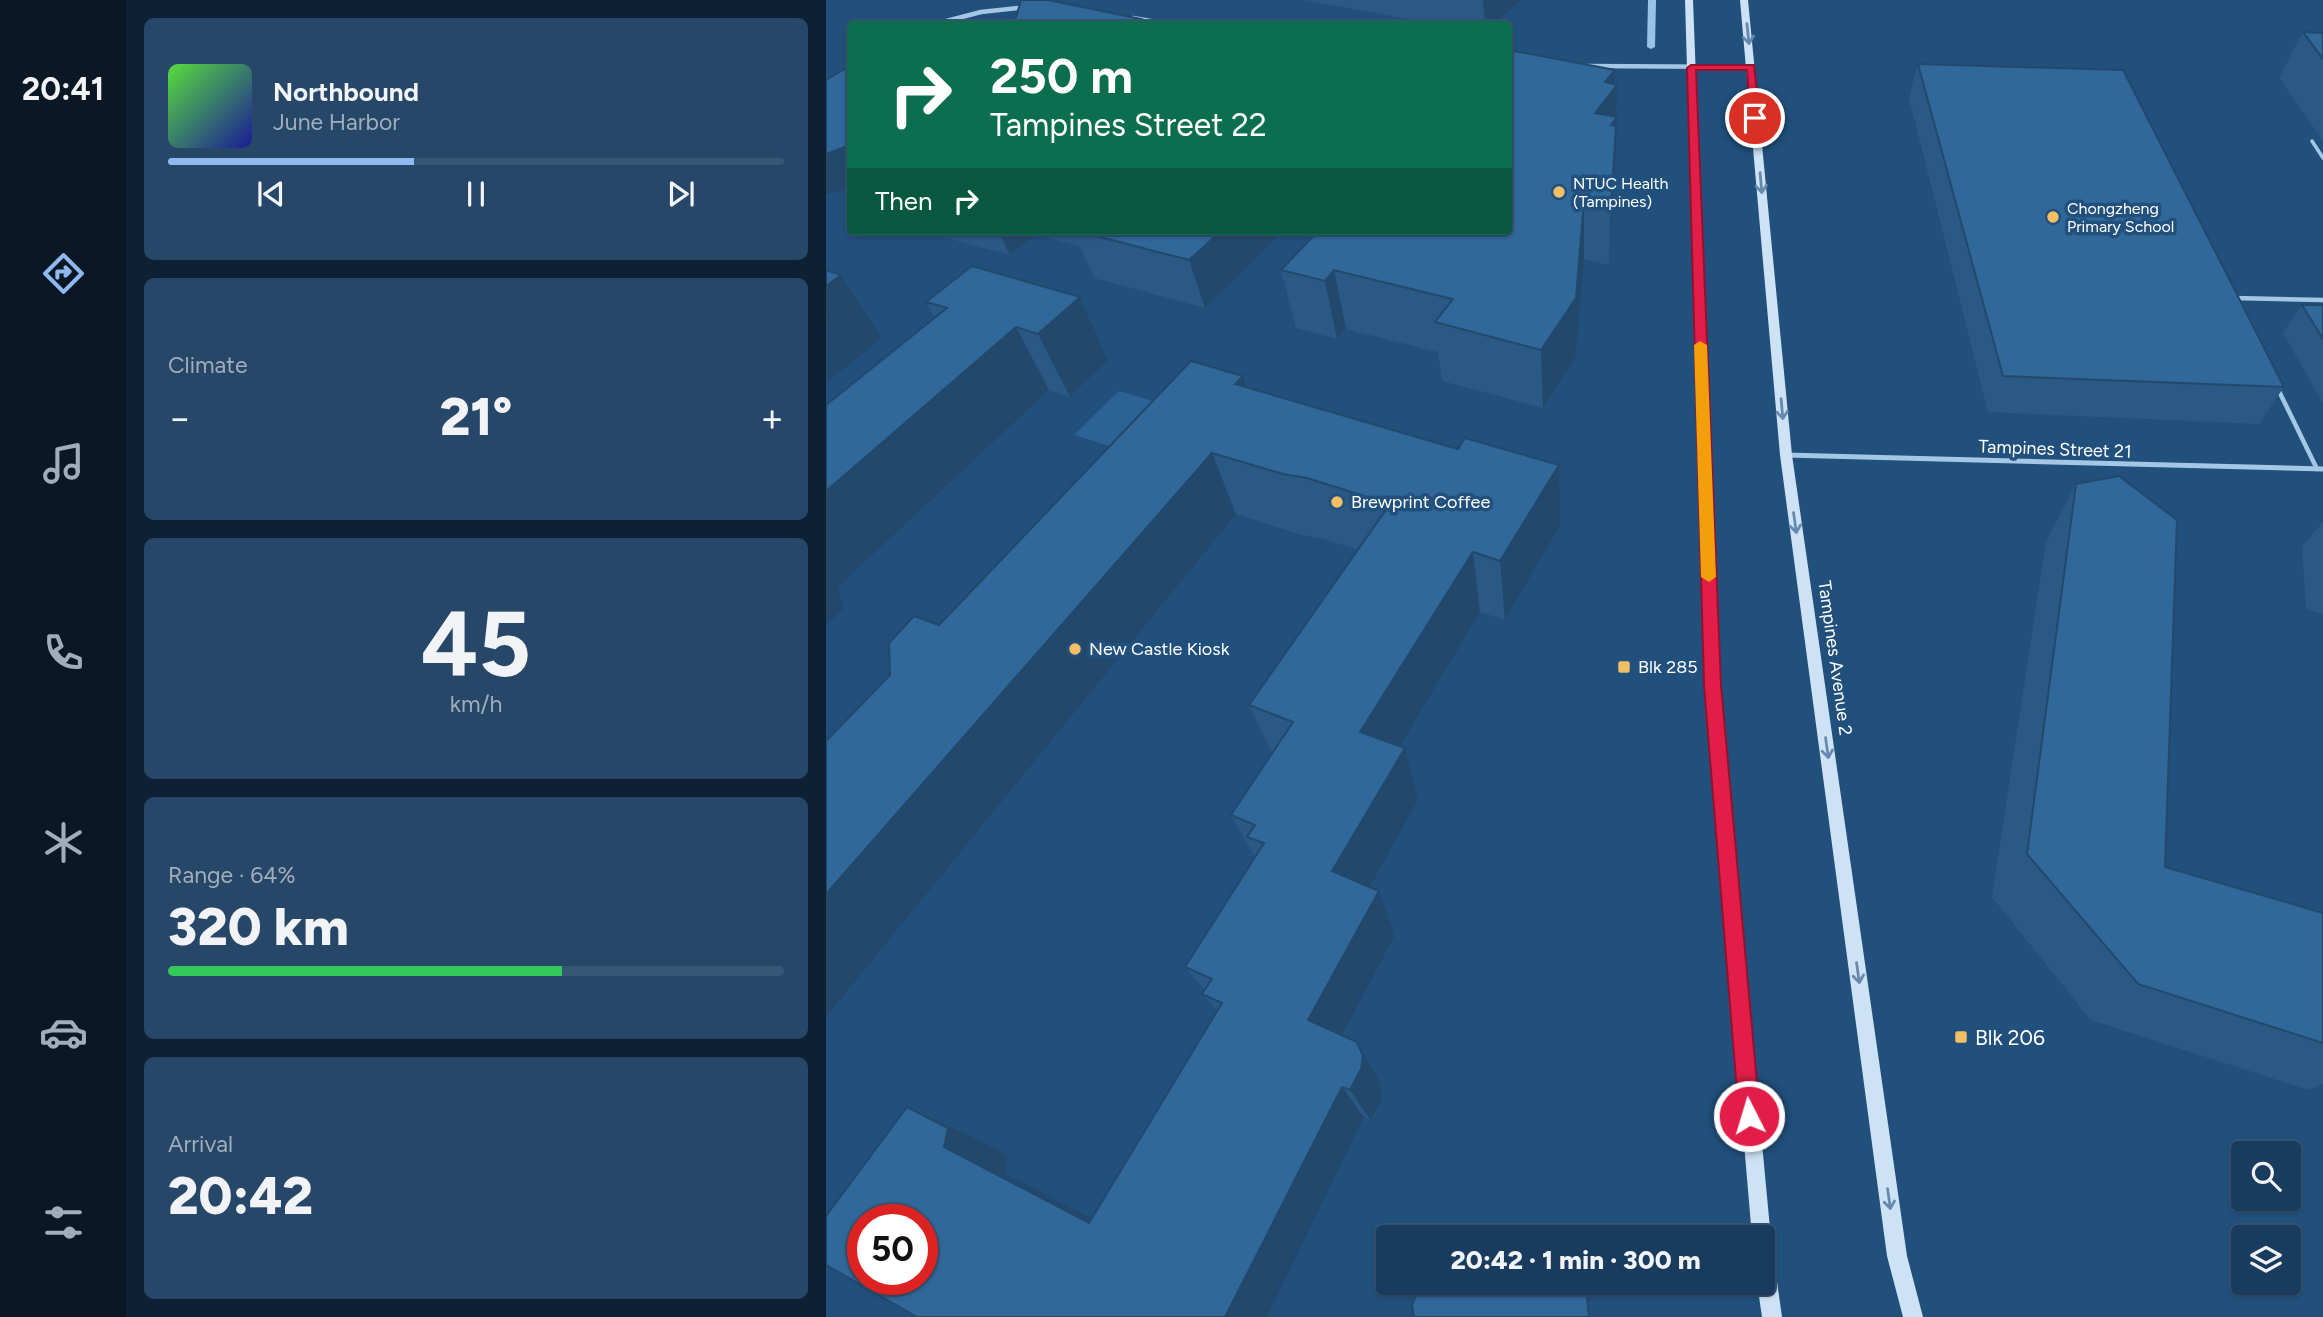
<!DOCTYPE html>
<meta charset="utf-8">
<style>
:root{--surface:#193c5e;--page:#264767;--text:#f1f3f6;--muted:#9fadbc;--line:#375673;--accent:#90b9f0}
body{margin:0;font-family:Figtree,sans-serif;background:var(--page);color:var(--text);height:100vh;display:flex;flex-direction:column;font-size:26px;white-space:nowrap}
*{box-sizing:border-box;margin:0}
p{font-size:23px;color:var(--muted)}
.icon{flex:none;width:38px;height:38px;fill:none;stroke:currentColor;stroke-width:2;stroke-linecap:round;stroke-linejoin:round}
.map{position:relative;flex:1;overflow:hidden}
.panel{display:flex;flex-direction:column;gap:18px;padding:18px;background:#0e2134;width:700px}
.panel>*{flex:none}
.banner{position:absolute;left:21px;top:21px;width:665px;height:214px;border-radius:7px;box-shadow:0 2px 5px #0004,0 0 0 2px var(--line);background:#0b6e4f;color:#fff;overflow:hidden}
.buttons{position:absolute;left:1405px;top:1141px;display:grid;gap:14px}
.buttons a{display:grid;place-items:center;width:70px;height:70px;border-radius:7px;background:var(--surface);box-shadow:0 2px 5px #0004,0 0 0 2px var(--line);font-size:35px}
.speed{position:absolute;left:21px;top:1204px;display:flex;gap:14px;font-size:35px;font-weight:700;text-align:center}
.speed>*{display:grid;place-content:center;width:91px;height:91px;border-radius:50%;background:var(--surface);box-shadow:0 2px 5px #0004,0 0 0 2px var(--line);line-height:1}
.speed .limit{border:10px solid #d22;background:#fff;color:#111}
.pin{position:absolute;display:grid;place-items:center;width:60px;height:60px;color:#fff;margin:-30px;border:4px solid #fff;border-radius:50%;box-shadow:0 2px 7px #0007}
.me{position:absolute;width:77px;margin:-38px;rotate:355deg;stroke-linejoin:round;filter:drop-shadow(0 0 5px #0008)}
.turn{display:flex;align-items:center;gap:24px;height:147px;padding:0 28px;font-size:32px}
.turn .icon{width:91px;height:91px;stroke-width:2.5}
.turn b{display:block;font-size:49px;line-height:60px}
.then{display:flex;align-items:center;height:66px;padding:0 28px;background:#0003;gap:14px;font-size:26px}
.big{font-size:52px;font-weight:800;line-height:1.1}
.panel .widget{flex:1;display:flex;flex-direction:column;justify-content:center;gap:10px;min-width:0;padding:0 24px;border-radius:10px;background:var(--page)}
.panel .dial{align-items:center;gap:0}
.dial b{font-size:91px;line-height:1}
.song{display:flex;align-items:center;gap:21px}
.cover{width:84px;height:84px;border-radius:10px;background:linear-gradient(135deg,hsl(110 70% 55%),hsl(240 70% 35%))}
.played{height:7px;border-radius:4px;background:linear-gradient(90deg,var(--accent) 40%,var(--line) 40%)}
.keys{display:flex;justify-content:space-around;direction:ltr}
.heat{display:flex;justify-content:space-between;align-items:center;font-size:38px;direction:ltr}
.charge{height:10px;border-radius:5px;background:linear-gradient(90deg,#34c759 64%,var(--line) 0)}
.trip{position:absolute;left:550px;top:1225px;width:399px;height:70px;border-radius:7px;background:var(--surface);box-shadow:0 2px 5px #0004,0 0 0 2px var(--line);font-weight:800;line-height:70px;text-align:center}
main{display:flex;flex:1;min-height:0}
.menu{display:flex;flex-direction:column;width:126px;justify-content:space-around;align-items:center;background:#0a1826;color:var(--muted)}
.menu .icon{width:49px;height:49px}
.menu .current{color:var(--accent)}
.menu b{font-size:32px;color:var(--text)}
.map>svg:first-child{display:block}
.green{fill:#2b6395}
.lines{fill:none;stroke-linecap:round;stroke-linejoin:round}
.stream{fill:#98c3e8;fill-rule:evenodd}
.service-far1{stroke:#a4c7e6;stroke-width:3.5}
.service{stroke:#a4c7e6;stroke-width:4.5}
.minor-far1{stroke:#a4c7e6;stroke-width:4.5}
.minor{stroke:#a4c7e6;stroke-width:5}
.secondary{fill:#cee2f5;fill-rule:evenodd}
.wall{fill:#295984}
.shaded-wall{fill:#22496c}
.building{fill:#30689a;stroke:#22496c;stroke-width:2;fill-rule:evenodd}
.oneway{stroke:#668aad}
.route{fill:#e11d48;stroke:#92132f;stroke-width:2}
.slow{fill:#f59e0b}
.poi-dot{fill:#f3bf65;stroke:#21507d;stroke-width:2.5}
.labels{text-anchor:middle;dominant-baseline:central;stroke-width:7;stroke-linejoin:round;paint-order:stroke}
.far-poi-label{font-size:16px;fill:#fff;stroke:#21507d;text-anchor:start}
.street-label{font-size:18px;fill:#fff;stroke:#21507d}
.poi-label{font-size:18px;fill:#fff;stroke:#21507d;text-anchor:start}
.near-poi-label{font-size:21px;fill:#fff;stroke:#21507d;text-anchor:start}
</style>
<main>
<nav class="menu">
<b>20:41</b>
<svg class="icon current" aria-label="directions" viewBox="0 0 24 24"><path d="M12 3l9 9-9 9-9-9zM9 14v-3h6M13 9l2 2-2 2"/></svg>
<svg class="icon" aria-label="music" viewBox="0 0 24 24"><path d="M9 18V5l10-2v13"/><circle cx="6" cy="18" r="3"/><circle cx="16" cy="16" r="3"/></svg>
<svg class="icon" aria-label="phone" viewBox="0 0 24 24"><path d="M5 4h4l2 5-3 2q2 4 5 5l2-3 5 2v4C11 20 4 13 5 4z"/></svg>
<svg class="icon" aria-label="climate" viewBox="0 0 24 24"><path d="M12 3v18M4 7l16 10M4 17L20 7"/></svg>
<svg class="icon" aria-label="car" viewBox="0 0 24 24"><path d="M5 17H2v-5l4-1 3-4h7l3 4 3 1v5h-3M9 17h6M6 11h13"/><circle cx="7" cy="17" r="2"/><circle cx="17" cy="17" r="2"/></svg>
<svg class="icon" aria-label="filters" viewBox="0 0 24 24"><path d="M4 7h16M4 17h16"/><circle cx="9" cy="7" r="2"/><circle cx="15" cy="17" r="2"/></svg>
</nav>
<section class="panel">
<div class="widget">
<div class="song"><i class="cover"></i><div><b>Northbound</b><p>June Harbor</p></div></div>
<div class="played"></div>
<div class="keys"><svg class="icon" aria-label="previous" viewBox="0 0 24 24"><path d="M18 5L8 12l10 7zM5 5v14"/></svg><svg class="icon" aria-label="pause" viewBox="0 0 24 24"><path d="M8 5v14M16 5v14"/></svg><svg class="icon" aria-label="next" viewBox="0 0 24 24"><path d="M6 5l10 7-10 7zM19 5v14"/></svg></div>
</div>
<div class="widget"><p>Climate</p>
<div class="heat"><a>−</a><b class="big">21°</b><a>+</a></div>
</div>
<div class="widget dial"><b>45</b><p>km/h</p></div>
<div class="widget"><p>Range · 64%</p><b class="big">320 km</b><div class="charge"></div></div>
<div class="widget"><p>Arrival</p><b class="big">20:42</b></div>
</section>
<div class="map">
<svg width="1497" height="1317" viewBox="0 0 1497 1317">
<rect width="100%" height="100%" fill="#21507d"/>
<!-- green -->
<path class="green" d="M293 391 357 410 315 456 248 435Z"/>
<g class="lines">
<!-- stream -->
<path class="stream" d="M822 0H830L829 47 825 49 821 47Z"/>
<!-- service-far1 -->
<path class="service-far1" d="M1486 141 1497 158"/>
<!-- service -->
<g class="service">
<path d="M1408 298 1497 300"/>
<path d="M1451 387 1491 469"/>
</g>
<!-- minor-far1 -->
<g class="minor-far1">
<path d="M307 18 342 24"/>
<path d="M109 24 155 12 201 7"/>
<path d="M761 66 925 67"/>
</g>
<!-- minor -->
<path class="minor" d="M960 455 1497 469"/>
<!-- secondary -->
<g class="secondary">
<path d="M859 0H867L893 685 945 1239 956 1317H936L931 1283H936V1237H926L879 685Z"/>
<path d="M914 0H922L966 455 1081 1256 1097 1317H1077L1061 1256 954 455Z"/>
</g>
</g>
<!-- wall -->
<g class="wall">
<path d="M478 0H695L669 24H609Z"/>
<path d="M1477 32 1497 33V141L1453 78Z"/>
<path d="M1092 64 1458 387 1433 424 1162 412 1083 98Z"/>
<path d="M789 84 790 117H791L789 174 783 265 758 259 750 356 717 408 616 381 612 352 520 329 511 339 470 328 455 270Z"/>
<path d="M93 231H457L379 308 268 278 254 246 210 235 184 255Z"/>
<path d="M254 297 282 360 244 397 223 390 12 587 18 608 0 625V405L109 318 100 302Z"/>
<path d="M1476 305H1497V403L1457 333Z"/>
<path d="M417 376 421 387 734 526 679 620 654 612 574 746 579 748 592 800 543 887 569 935 517 1036 531 1042 551 1076 556 1089 555 1101 545 1121 538 1117 91 1317 144 1136 182 1155 179 1173 266 1218 391 1010 376 994 379 990 359 967 429 857 405 815 446 753 423 705 532 550 498 539 476 535 410 514 113 625Z"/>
<path d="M1250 484 1339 867 1497 913V1084L1482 1090 1265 1020 1166 897 1220 541Z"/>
<path d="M1497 522V614L1480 609 1476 547Z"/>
</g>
<!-- shaded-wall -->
<g class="shaded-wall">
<path d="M657 0H695L669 24H659Z"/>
<path d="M789 70V87L791 85 790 119 791 117 789 174 783 265 785 207 769 113 779 82Z"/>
<path d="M24 145V189L0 194V154Z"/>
<path d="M758 201V259L750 356 717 408 715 350Z"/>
<path d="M172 231H208L210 235 184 255Z"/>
<path d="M395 231H457L379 308 363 260Z"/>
<path d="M508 270 520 329 511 339 499 281Z"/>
<path d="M15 275 56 338 1 382 0 286Z"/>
<path d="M254 297 282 360 244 397 212 334Z"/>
<path d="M190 327 223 390 12 587 18 608 0 625V491Z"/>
<path d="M417 376 437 439 409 384Z"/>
<path d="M386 453 410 514 0 1017V894Z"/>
<path d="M733 465 734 526 679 620 674 561Z"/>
<path d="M647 552 654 612 551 785 534 732Z"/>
<path d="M579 748 592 800 527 917 506 871Z"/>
<path d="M553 891 569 935 506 1056 482 1020Z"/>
<path d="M531 1042 551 1076 556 1089 555 1101 545 1121 524 1090Z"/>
<path d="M516 1087 538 1117 441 1317H399Z"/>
<path d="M81 1107 144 1136 182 1155 179 1173 312 1242 263 1223 118 1147Z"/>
</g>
<!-- building -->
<g class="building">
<path d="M195 0H222L315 19 310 22 320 24H188Z"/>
<path d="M1477 32 1497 33V59Z"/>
<path d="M683 50 789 70 779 82 791 85 769 113 791 117 785 125 790 126 785 207 758 201 750 298 715 350 609 322 627 299 508 270 499 281 455 270 492 231H682Z"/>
<path d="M1092 64 1297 70 1458 387 1177 376Z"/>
<path d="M24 66V145L0 154V80Z"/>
<path d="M251 231H395L363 260Z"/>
<path d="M146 266 254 297 212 334 190 327 0 491V405L121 308 100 302Z"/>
<path d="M0 270 15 275 0 286Z"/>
<path d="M1476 305H1497V339Z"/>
<path d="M365 361 417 376 409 384 632 449 639 438 733 465 674 561 647 552 534 732 579 748 506 871 553 891 482 1020 531 1042 537 1056 535 1069 524 1090 516 1087 399 1317H91L0 1265V1216L81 1107 122 1128 118 1147 263 1223 396 1003 376 994 386 979 359 967 438 843 421 837 429 825 405 815 467 722 423 705 564 504 481 478 457 474 386 453 0 894V741L64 675 63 643 88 616 113 625ZM37 1220H96V1279H37Z"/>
<path d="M1293 476 1351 520 1339 867 1497 913V1043L1312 984 1201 854 1250 484Z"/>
<path d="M660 1232 679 1237H646Z"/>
<path d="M595 1283H749L761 1297 763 1317H588L586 1305Z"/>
</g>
<!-- one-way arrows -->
<defs><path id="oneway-shaft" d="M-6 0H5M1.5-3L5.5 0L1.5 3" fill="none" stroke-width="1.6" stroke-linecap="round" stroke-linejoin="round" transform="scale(1.75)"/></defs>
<g class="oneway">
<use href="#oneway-shaft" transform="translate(922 34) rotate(84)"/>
<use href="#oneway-shaft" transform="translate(935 183) rotate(85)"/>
<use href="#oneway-shaft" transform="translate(956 409) rotate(85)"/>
<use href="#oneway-shaft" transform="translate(969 523) rotate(82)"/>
<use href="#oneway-shaft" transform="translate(1001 748) rotate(82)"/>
<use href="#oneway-shaft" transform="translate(1032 973) rotate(82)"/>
<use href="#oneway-shaft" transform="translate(1063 1199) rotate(82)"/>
</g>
<!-- route -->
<path class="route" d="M928 65 934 118 929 121 924 118 921 70H870L895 685 934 1116 931 1124 923 1127 916 1124 913 1116 878 685 861 68 865 65Z"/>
<!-- slow -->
<path class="slow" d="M874 341 881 345 890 577 883 582 875 577 868 345Z"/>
<!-- markers -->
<g class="poi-dot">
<circle cx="733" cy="192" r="7"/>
<circle cx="1227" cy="217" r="7"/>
<circle cx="511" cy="502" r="7"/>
<circle cx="249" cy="649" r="7"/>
<rect x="791" y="660" width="14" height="14" rx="3.5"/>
<rect x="1128" y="1030" width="14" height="14" rx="3.5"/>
</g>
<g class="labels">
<!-- far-poi labels -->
<g class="far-poi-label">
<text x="747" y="183">NTUC Health<tspan x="747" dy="18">(Tampines)</tspan></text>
<text x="1241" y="208">Chongzheng<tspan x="1241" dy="18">Primary School</tspan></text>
</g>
<!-- street labels -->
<g class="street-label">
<text transform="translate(1229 449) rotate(2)">Tampines Street 21</text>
<text transform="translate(1009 658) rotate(82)">Tampines Avenue 2</text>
</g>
<!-- poi labels -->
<g class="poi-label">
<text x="525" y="502">Brewprint Coffee</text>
<text x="263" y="649">New Castle Kiosk</text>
<text x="812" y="667">Blk 285</text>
</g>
<!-- near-poi labels -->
<g class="near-poi-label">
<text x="1149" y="1037">Blk 206</text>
</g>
</g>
</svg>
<div class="buttons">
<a><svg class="icon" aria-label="search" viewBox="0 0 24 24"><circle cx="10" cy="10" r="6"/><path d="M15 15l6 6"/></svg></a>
<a><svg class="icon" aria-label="layers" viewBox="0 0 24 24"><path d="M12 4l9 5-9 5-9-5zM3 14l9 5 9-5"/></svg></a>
</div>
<div class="speed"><div class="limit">50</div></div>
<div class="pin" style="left:929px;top:118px;background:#d93025"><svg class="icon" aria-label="arrive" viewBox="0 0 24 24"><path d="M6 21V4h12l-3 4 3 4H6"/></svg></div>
<svg class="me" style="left:923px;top:1116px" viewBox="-20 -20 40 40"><circle r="17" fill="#e11d48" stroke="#fff" stroke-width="3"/><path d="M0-11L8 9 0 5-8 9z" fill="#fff"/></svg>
<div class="trip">20:42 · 1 min · 300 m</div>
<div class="banner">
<div class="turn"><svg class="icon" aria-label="right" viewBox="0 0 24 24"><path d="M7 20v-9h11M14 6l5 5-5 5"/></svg><div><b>250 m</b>Tampines Street 22</div></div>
<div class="then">Then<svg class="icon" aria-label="right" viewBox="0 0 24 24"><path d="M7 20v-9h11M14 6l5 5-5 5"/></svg></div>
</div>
</div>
</main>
